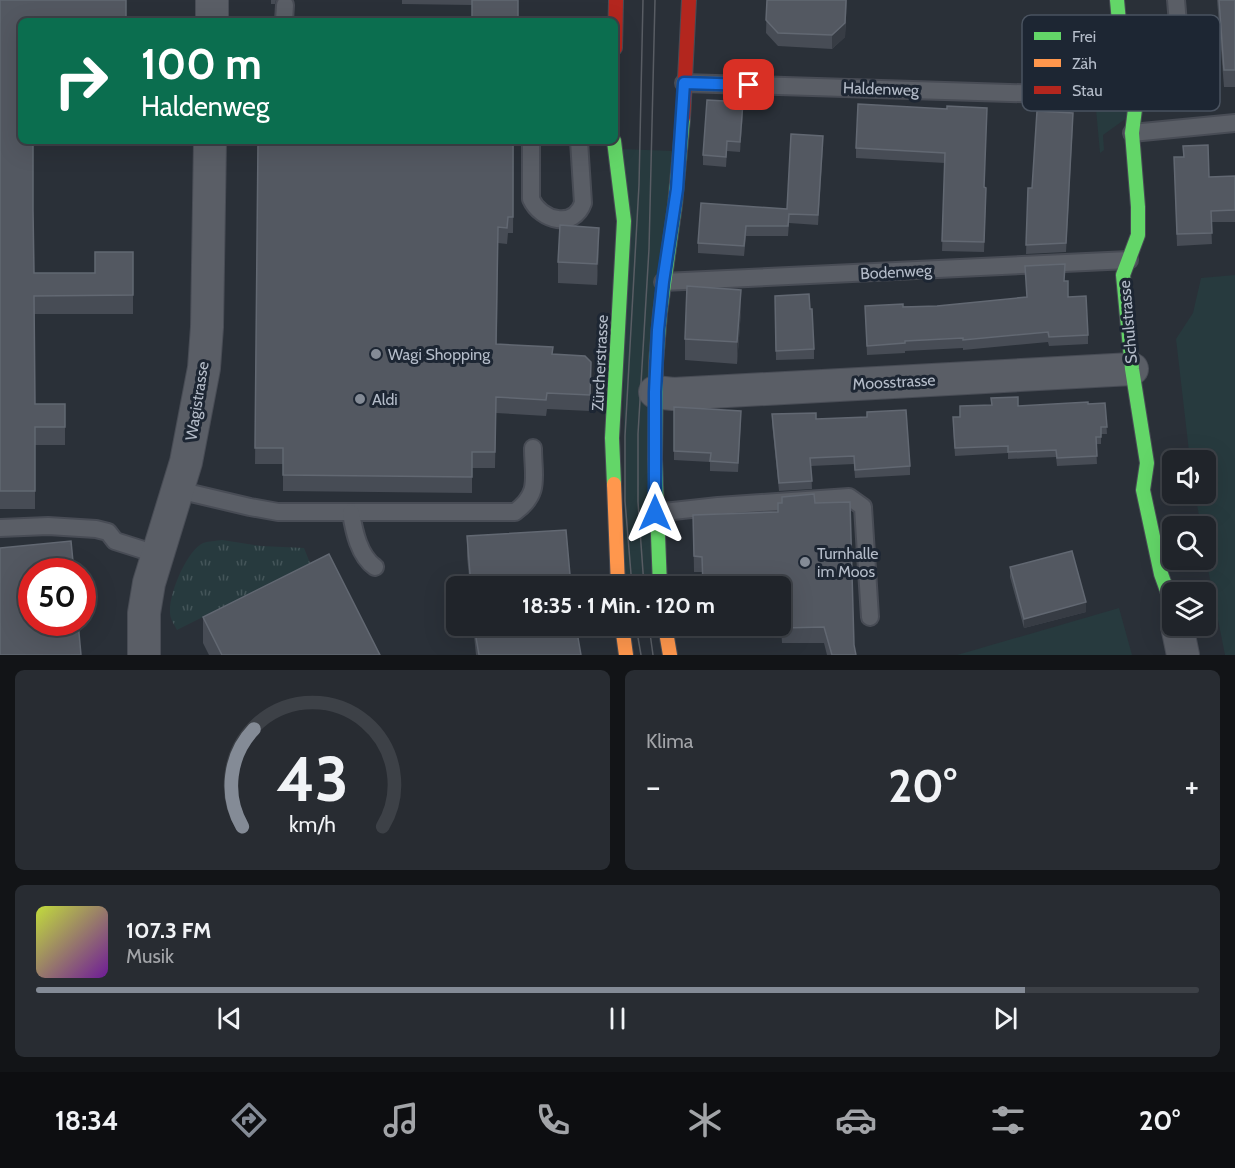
<!DOCTYPE html>
<html lang="de">
<meta charset="utf-8">
<style>
:root{--surface:#20242a;--page:#282c32;--text:#f1f3f6;--muted:#a2a4a8;--line:#3d4147;--accent:#848b96}
body{margin:0;font-family:Cabin,sans-serif;background:var(--page);color:var(--text);height:100vh;display:flex;flex-direction:column;font-size:22px;white-space:nowrap}
*{box-sizing:border-box;margin:0}
p{font-size:20px;color:var(--muted)}
.icon{flex:none;width:33px;height:33px;fill:none;stroke:currentColor;stroke-width:2;stroke-linecap:round;stroke-linejoin:round}
.map{position:relative;height:655px;overflow:hidden}
.panel{display:flex;flex-direction:column;gap:15px;padding:15px;background:#121417;flex:1}
.panel>*{flex:none}
.top-card{position:absolute;left:18px;top:18px;width:600px;height:126px;border-radius:9px;box-shadow:0 6px 24px #0002,0 0 0 2px var(--line);background:#0b6e4f;color:#fff;overflow:hidden}
.tools{position:absolute;left:1162px;top:450px;display:grid;gap:12px}
.tools a{display:grid;place-items:center;width:54px;height:54px;border-radius:9px;background:var(--surface);box-shadow:0 6px 24px #0002,0 0 0 2px var(--line);font-size:30px}
.speed{position:absolute;left:18px;top:558px;display:flex;gap:12px;font-size:30px;font-weight:700;text-align:center}
.speed>*{display:grid;place-content:center;width:78px;height:78px;border-radius:50%;background:var(--surface);box-shadow:0 6px 24px #0002,0 0 0 2px var(--line);line-height:1}
.speed .limit{border:9px solid #d22;background:#fff;color:#111}
.pin{position:absolute;display:grid;place-items:center;width:51px;height:51px;color:#fff;margin:-26px;border-radius:12px;box-shadow:0 3px 9px #0006}
.me{position:absolute;width:66px;margin:-33px;rotate:0deg;stroke-linejoin:round;filter:drop-shadow(0 0 4px #0008)}
.turn{display:flex;align-items:center;gap:21px;height:126px;padding:0 24px;font-size:27px}
.turn .icon{width:78px;height:78px;stroke-width:2.5}
.turn b{display:block;font-size:42px;line-height:51px}
.big{font-size:45px;font-weight:800;line-height:1.1}
.panel .widget{flex:1;display:flex;flex-direction:column;justify-content:center;gap:9px;min-width:0;padding:0 21px;border-radius:9px;background:var(--page)}
.panel .dial{align-items:center;gap:0}
.dial svg{height:156px;overflow:visible;fill:none;stroke:var(--line);stroke-width:7;stroke-linecap:round;text-anchor:middle}
.dial text{fill:var(--text);stroke:none}
.song{display:flex;align-items:center;gap:18px}
.cover{width:72px;height:72px;border-radius:9px;background:linear-gradient(135deg,hsl(70 70% 55%),hsl(280 70% 35%))}
.played{height:6px;border-radius:3px;background:linear-gradient(90deg,var(--accent) 85%,var(--line) 85%)}
.keys{display:flex;justify-content:space-around;direction:ltr}
.heat{display:flex;justify-content:space-between;align-items:center;font-size:33px;direction:ltr}
.panel .tiles{flex:1;display:grid;gap:15px;grid-template-columns:1fr 1fr}
.widget:last-child{grid-column:span 2}
.trip{position:absolute;left:446px;top:576px;width:345px;height:60px;border-radius:9px;background:var(--surface);box-shadow:0 6px 24px #0002,0 0 0 2px var(--line);font-weight:800;line-height:60px;text-align:center}
.dock{display:flex;height:96px;justify-content:space-around;align-items:center;background:#0d0e11;color:var(--muted)}
.dock .icon{width:42px;height:42px}
.dock .selected{color:var(--accent)}
.dock b{font-size:27px;color:var(--text)}
.map>svg:first-child{display:block}
.grass{fill:#273a3e}
.park{fill:url(#park-tufts)}
.lines{fill:none;stroke-linecap:round;stroke-linejoin:round}
.lane-casing{stroke:#484c55;stroke-width:20}
.street-casing{stroke:#484c55;stroke-width:34}
.fast-casing{stroke:#484c55;stroke-width:16}
.slow-casing{stroke:#484c55;stroke-width:16}
.jam-casing{stroke:#484c55;stroke-width:16}
.lane{stroke:#5a5e66;stroke-width:16}
.street{stroke:#5a5e66;stroke-width:32}
.fast{stroke:#63d668;stroke-width:14}
.slow{stroke:#ff974d;stroke-width:14}
.jam{stroke:#b3261e;stroke-width:14}
.tram{stroke:#595d64;stroke-width:1.5}
.wall{fill:#474c55}
.shaded-wall{fill:#373c44}
.building{fill:#535861;stroke:#626872;stroke-width:1.5}
.route-casing{stroke:#114b97;stroke-width:15}
.route{stroke:#1a73e8;stroke-width:10}
.poi-dot{fill:#848b96;stroke:#1d2633;stroke-width:2}
.labels{text-anchor:middle;dominant-baseline:central;stroke-width:6;stroke-linejoin:round;paint-order:stroke}
.street-label{font-size:16px;fill:#b4bcc9;stroke:#1d2633}
.poi-label{font-size:16px;fill:#b4bcc9;stroke:#1d2633;text-anchor:start}
.key{fill:#1d2633;stroke:#4a5360;stroke-width:1.5}
.key-label{font-size:16px;fill:#b4bcc9}
</style>
<div class="map">
<svg width="1235" height="655" viewBox="0 0 1235 655">
<defs>
<pattern id="park-tufts" width="24" height="20" patternUnits="userSpaceOnUse" patternTransform="scale(1.5)"><rect width="24" height="20" fill="#273a3e"/><path d="M3 7l-1-3M5 7V3M7 7l1-3M15 17l-1-3M17 17v-4M19 17l1-3" fill="none" stroke="#445559"/></pattern>
</defs>
<rect width="100%" height="100%" fill="#2a3038"/>
<!-- grass -->
<g class="grass">
<path d="M1094 87 1109 88 1126 102 1128 117 1103 135 1104 150 1100 153Z"/>
<path d="M622 149 672 151 651 586H625Z"/>
<path d="M1235 275V655H1225L1206 559V526H1201L1195 494H1206V460H1190L1176 339 1193 313 1201 278Z"/>
<path d="M1119 608 1132 655H957Z"/>
</g>
<!-- park -->
<path class="park" d="M222 540 261 546 304 548 310 563 177 630C175 626 172 622 171 618 165 601 186 551 203 543 209 541 216 541 222 540Z"/>
<g class="lines">
<defs>
<g id="lane">
<path d="M284 21 285 5"/>
<path d="M684 83 1078 95"/>
<path d="M1128 89 1183 83 1176 0"/>
<path d="M1132 133 1235 123"/>
<path d="M531 141V199C541 221 574 229 583 203L579 141"/>
<path d="M663 282 1129 260"/>
<path d="M178 490 250 507 278 512H515C541 493 533 477 533 448"/>
<path d="M351 513C354 531 359 556 375 567"/>
<path d="M655 513 718 506 849 497 863 507 870 617"/>
<path d="M0 528 48 526 96 529 108 532 115 541 156 554"/>
</g>
<g id="street">
<path d="M212 21V0"/>
<path d="M655 392 673 394 1132 369"/>
<path d="M1177 626 1183 655"/>
<path d="M144 655V613L149 583 186 462 204 368 207 327 210 141"/>
</g>
<g id="fast">
<path d="M1117 0 1124 76 1135 109 1132 133 1138 207V235L1123 275 1132 369 1147 463 1143 490 1161 574 1173 607"/>
<path d="M614 484 612 438 624 221 614 141"/>
<path d="M660 586 655 459 656 363 660 313 675 205 683 118"/>
</g>
<g id="slow">
<path d="M614 484 618 586"/>
<path d="M622 626 626 655"/>
<path d="M665 626 670 655"/>
</g>
<g id="jam">
<path d="M615 48 616 0"/>
<path d="M683 118 689 0"/>
</g>
</defs>
<!-- lane casing -->
<use href="#lane" class="lane-casing"/>
<!-- street casing -->
<use href="#street" class="street-casing"/>
<!-- fast casing -->
<use href="#fast" class="fast-casing"/>
<!-- slow casing -->
<use href="#slow" class="slow-casing"/>
<!-- jam casing -->
<use href="#jam" class="jam-casing"/>
<!-- lane -->
<use href="#lane" class="lane"/>
<!-- street -->
<use href="#street" class="street"/>
<!-- fast -->
<use href="#fast" class="fast"/>
<!-- slow -->
<use href="#slow" class="slow"/>
<!-- jam -->
<use href="#jam" class="jam"/>
<!-- tram -->
<g class="tram">
<path d="M632 586 625 501V436L639 185 643 0"/>
<path d="M644 586 638 502V434L649 249 655 0"/>
<path d="M636 626 641 655"/>
<path d="M649 626 653 655"/>
</g>
</g>
<!-- wall -->
<g class="wall">
<path d="M0 0 21 21 33 216 34 273H95L133 252V314H34L35 404 65 427V445H35V509H0Z"/>
<path d="M271 0H276L275 4H271Z"/>
<path d="M402 0H518L472 5 402 4Z"/>
<path d="M767 0H847L845 37 832 49 778 46 766 33Z"/>
<path d="M1217 0H1235V87H1224Z"/>
<path d="M947 109 984 187 986 197 984 252 942 251 945 163 856 158V148Z"/>
<path d="M743 112 740 152 727 151 726 167 703 165V155Z"/>
<path d="M1073 123 1066 252 1026 254 1028 188H1032Z"/>
<path d="M258 141H514L513 233H508L507 244 498 243 497 344 553 354 591 378 590 411 547 409 546 416 496 413 495 468H472V493L283 491V464H255Z"/>
<path d="M823 145 818 225 789 223 788 236H746L744 256 698 253V243L787 209Z"/>
<path d="M1183 146 1209 177 1235 176V222H1211L1212 244 1177 246 1174 157H1183Z"/>
<path d="M599 249 597 285 558 283V262Z"/>
<path d="M1025 266 1065 281 1068 297 1088 335V344L1049 346 1048 342 963 350V348L905 351V353L867 355 865 306H937L1027 297Z"/>
<path d="M775 296 810 309 814 349V359L776 360Z"/>
<path d="M741 311 737 364 685 360V339Z"/>
<path d="M991 398 1018 406 1105 403 1107 434H1101V444H1096L1097 464 1057 466 1056 457 1008 459V453L955 456 953 425 960 417 991 405Z"/>
<path d="M772 414 816 419 910 466V475L855 478 854 464 811 466 812 489 779 491 772 423Z"/>
<path d="M741 420 738 472 710 471V462L674 460V451Z"/>
<path d="M782 497 815 503 856 655H827L824 643H782L780 610V586L702 572H694L693 515 778 512 782 503Z"/>
<path d="M467 536 571 586H470L467 557Z"/>
<path d="M1010 567 1086 612 1024 628 1010 577Z"/>
<path d="M203 617 380 655H209L203 643Z"/>
<path d="M473 626H576L581 655H476Z"/>
</g>
<!-- shaded-wall -->
<g class="shaded-wall">
<path d="M846 0 845 37 832 49V35Z"/>
<path d="M743 102V112L740 152V142Z"/>
<path d="M823 136V145L818 225V215Z"/>
<path d="M599 228V249L597 285V264Z"/>
<path d="M741 290V311L737 364V342Z"/>
<path d="M591 362V378L590 411V395Z"/>
<path d="M1086 602V612L1024 628V619Z"/>
</g>
<!-- building -->
<g class="building">
<path d="M0 0H126V21H21V141H33V210L34 273H95V252H133V295L34 296 35 404H65V427H35V491H0Z"/>
<rect x="472" y="0" width="46" height="21"/>
<path d="M767 0H846L845 23 832 35 778 33 766 20Z"/>
<path d="M1219 0H1235V70H1224Z"/>
<path d="M707 100 743 102 740 142 727 141 726 157 703 155Z"/>
<path d="M858 104 947 109V106L987 108 984 187 986 188 984 242 942 241 945 153 856 148Z"/>
<path d="M1037 111 1073 113 1066 243 1026 245 1028 188H1032Z"/>
<path d="M791 134 823 136 818 215 789 214 788 226H746L744 246 698 243 701 203 787 209Z"/>
<path d="M258 141H513V217H508L507 228 498 227 496 344 553 347 552 354 585 356 591 362 590 395 547 393 546 400 496 397 495 452H472V477L283 475V448H255Z"/>
<path d="M1208 145 1209 177 1235 176V210L1211 211 1212 233 1177 234 1174 157H1184L1183 146Z"/>
<path d="M560 225 599 228 597 264 558 262Z"/>
<path d="M1065 264 1064 281H1068V297L1086 296 1088 335 1049 337 1048 332 963 340V338L905 341V343L867 346 865 306 903 304V307L937 306 1027 297 1025 266Z"/>
<path d="M687 286 741 290 737 342 685 339Z"/>
<path d="M809 294 810 309H812L814 349 776 351 775 296Z"/>
<path d="M1018 397V406L1088 402V404L1105 403 1107 427H1101V437H1096L1097 456 1057 458 1056 450 1008 452V446L955 448 953 417H960V406L992 405 991 398Z"/>
<path d="M674 407 741 411 738 463 710 461 711 453 674 451Z"/>
<path d="M906 410 910 466 855 470 854 456 810 458 812 481 779 483 772 414 816 413V419L867 417V412Z"/>
<path d="M814 494 815 503 850 502 854 645 856 655H832L824 627 782 628 780 586H703L702 557 694 556 693 515 778 512V503H782V497Z"/>
<path d="M566 530 571 586H471L467 536Z"/>
<path d="M71 541 74 572H32V622H78L81 655H0V548Z"/>
<path d="M1072 551 1086 602 1024 619 1010 567Z"/>
<path d="M329 554 380 655H222L203 617Z"/>
<path d="M474 626H576L581 655H479Z"/>
</g>
<g class="lines">
<defs>
<path id="route" d="M655 513V392L658 330 663 282 677 189 684 83 749 85"/>
</defs>
<!-- route casing -->
<use href="#route" class="route-casing"/>
<!-- route -->
<use href="#route" class="route"/>
</g>
<!-- markers -->
<g class="poi-dot">
<circle cx="376" cy="354" r="6"/>
<circle cx="360" cy="399" r="6"/>
<circle cx="805" cy="562" r="6"/>
</g>
<g class="labels">
<!-- street labels -->
<g class="street-label">
<text transform="translate(881 89) rotate(2)">Haldenweg</text>
<text transform="translate(896 272) rotate(-3)">Bodenweg</text>
<text transform="translate(1128 322) rotate(-95)">Schulstrasse</text>
<text transform="translate(600 363) rotate(-87)">Zürcherstrasse</text>
<text transform="translate(894 382) rotate(-3)">Moosstrasse</text>
<text transform="translate(197 401) rotate(-81)">Wagistrasse</text>
</g>
<!-- poi labels -->
<g class="poi-label">
<text x="388" y="354">Wagi Shopping</text>
<text x="372" y="399">Aldi</text>
<text x="817" y="553">Turnhalle<tspan x="817" dy="18">im Moos</tspan></text>
</g>
</g>
<!-- legend -->
<rect x="1022" y="15" width="198" height="96" rx="9" class="key"/>
<rect x="1034" y="32" width="27" height="8" fill="#63d668"/>
<rect x="1034" y="59" width="27" height="8" fill="#ff974d"/>
<rect x="1034" y="86" width="27" height="8" fill="#b3261e"/>
<g class="key-label">
<text x="1072" y="42">Frei</text>
<text x="1072" y="69">Zäh</text>
<text x="1072" y="96">Stau</text>
</g>
</svg>
<div class="tools">
<a><svg class="icon" aria-label="sound" viewBox="0 0 24 24"><path d="M4 9h4l5-4v14l-5-4H4zM17 9q2 3 0 6"/></svg></a>
<a><svg class="icon" aria-label="search" viewBox="0 0 24 24"><circle cx="10" cy="10" r="6"/><path d="M15 15l6 6"/></svg></a>
<a><svg class="icon" aria-label="layers" viewBox="0 0 24 24"><path d="M12 4l9 5-9 5-9-5zM3 14l9 5 9-5"/></svg></a>
</div>
<div class="speed"><div class="limit">50</div></div>
<div class="pin" style="left:749px;top:85px;background:#d93025"><svg class="icon" aria-label="arrive" viewBox="0 0 24 24"><path d="M6 21V4h12l-3 4 3 4H6"/></svg></div>
<svg class="me" style="left:655px;top:513px" viewBox="-20 -20 40 40"><path d="M0-17L14 15 0 8-14 15z" fill="#1a73e8" stroke="#fff" stroke-width="4"/></svg>
<div class="trip">18:35 · 1 Min. · 120 m</div>
<div class="top-card">
<div class="turn"><svg class="icon" aria-label="right" viewBox="0 0 24 24"><path d="M7 20v-9h11M14 6l5 5-5 5"/></svg><div><b>100 m</b>Haldenweg</div></div>
</div>
</div>
<section class="panel">
<div class="tiles">
<div class="widget dial"><svg viewBox="0 0 100 80">
<path d="M14 69A42 42 0 1 1 86 69"/>
<path d="M14 69A42 42 0 0 1 20 19" stroke="#848b96"/>
<text x="50" y="56" font-size="32" font-weight="700">43</text>
<text x="50" y="72" font-size="11">km/h</text>
</svg></div>
<div class="widget"><p>Klima</p>
<div class="heat"><a>−</a><b class="big">20°</b><a>+</a></div>
</div>
<div class="widget">
<div class="song"><i class="cover"></i><div><b>107.3 FM</b><p>Musik</p></div></div>
<div class="played"></div>
<div class="keys"><svg class="icon" aria-label="previous" viewBox="0 0 24 24"><path d="M18 5L8 12l10 7zM5 5v14"/></svg><svg class="icon" aria-label="pause" viewBox="0 0 24 24"><path d="M8 5v14M16 5v14"/></svg><svg class="icon" aria-label="next" viewBox="0 0 24 24"><path d="M6 5l10 7-10 7zM19 5v14"/></svg></div>
</div>
</div>
</section>
<nav class="dock">
<b>18:34</b>
<svg class="icon selected" aria-label="directions" viewBox="0 0 24 24"><path d="M12 3l9 9-9 9-9-9zM9 14v-3h6M13 9l2 2-2 2"/></svg>
<svg class="icon" aria-label="music" viewBox="0 0 24 24"><path d="M9 18V5l10-2v13"/><circle cx="6" cy="18" r="3"/><circle cx="16" cy="16" r="3"/></svg>
<svg class="icon" aria-label="phone" viewBox="0 0 24 24"><path d="M5 4h4l2 5-3 2q2 4 5 5l2-3 5 2v4C11 20 4 13 5 4z"/></svg>
<svg class="icon" aria-label="climate" viewBox="0 0 24 24"><path d="M12 3v18M4 7l16 10M4 17L20 7"/></svg>
<svg class="icon" aria-label="car" viewBox="0 0 24 24"><path d="M5 17H2v-5l4-1 3-4h7l3 4 3 1v5h-3M9 17h6M6 11h13"/><circle cx="7" cy="17" r="2"/><circle cx="17" cy="17" r="2"/></svg>
<svg class="icon" aria-label="filters" viewBox="0 0 24 24"><path d="M4 7h16M4 17h16"/><circle cx="9" cy="7" r="2"/><circle cx="15" cy="17" r="2"/></svg>
<b>20°</b>
</nav>
